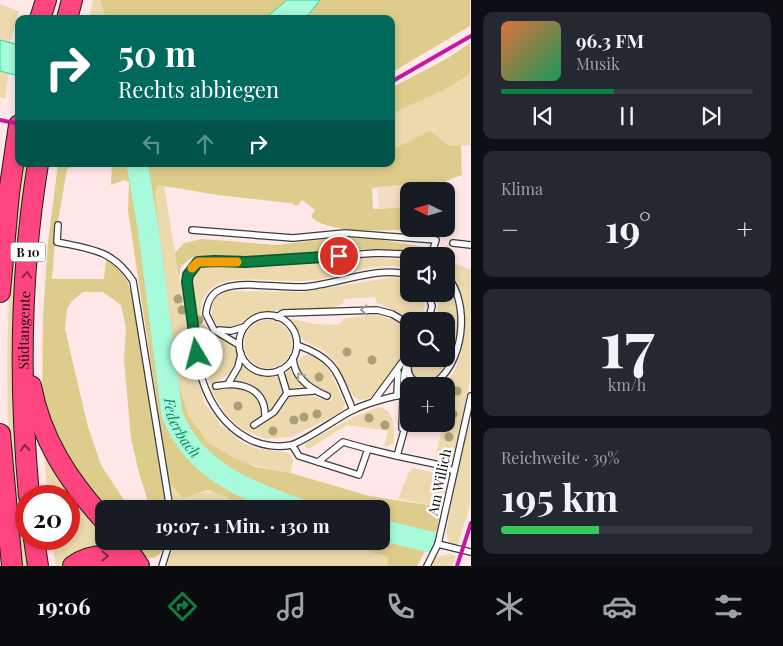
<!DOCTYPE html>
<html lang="de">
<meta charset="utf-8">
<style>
:root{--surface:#171b24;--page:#242831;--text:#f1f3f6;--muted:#9ea1a6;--line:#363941;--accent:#0b8043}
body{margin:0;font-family:"Playfair Display",serif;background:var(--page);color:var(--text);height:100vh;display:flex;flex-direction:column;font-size:19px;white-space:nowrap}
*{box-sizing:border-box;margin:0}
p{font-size:16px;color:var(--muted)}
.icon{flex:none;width:28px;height:28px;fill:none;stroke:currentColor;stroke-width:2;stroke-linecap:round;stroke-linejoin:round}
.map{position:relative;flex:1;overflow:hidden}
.drawer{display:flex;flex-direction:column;gap:12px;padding:12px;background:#0d0f14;width:312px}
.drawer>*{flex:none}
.banner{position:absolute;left:15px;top:15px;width:380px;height:152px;border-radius:10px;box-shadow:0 2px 8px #0003;background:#00695c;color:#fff;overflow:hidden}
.needle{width:32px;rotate:275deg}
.tools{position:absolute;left:400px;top:182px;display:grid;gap:10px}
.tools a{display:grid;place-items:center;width:55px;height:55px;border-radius:10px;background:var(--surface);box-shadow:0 2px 8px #0003;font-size:25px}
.speed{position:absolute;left:15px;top:485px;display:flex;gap:10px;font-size:25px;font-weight:700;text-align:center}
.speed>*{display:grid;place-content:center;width:65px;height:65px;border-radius:50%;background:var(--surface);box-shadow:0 2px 8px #0003;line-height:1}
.speed .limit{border:8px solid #d22;background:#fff;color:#111}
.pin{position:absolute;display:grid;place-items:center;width:42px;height:42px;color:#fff;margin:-21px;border:2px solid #fff;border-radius:50%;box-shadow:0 1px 5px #0007}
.me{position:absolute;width:55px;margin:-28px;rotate:352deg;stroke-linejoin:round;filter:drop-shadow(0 0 4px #0008)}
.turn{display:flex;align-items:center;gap:18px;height:105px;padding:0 20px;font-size:22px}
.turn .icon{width:65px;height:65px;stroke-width:2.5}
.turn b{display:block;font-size:35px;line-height:42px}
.lanes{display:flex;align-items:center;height:48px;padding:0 20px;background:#0003;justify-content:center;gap:25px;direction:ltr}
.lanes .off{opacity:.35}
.big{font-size:38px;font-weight:700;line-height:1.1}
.drawer .tile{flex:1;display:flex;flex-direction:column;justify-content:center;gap:8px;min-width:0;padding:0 18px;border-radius:10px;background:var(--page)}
.drawer .dial{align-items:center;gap:0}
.dial b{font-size:65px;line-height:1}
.song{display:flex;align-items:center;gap:15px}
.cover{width:60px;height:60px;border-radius:8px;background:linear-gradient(135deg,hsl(20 70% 55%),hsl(150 70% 35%))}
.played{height:5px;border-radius:2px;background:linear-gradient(90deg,var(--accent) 45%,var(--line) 45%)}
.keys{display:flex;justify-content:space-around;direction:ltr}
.heat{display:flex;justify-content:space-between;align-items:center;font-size:28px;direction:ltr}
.charge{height:8px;border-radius:4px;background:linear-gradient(90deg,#34c759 39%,var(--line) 0)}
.trip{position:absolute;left:95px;top:500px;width:295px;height:50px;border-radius:10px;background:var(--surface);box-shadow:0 2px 8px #0003;font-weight:700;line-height:50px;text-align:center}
.dock{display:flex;height:80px;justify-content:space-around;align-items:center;background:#090b0e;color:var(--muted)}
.dock .icon{width:35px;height:35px}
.dock .on{color:var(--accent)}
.dock b{font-size:22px;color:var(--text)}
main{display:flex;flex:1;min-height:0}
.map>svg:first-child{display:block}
.green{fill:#ecdaae}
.forest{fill:#decc8c}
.pitch{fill:#f2ddc1}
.water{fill:#a7fbda;stroke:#28d896}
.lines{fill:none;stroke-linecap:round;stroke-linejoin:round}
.river{stroke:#a7fbda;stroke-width:21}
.lane-casing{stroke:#3d3d3d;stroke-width:8}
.highway-casing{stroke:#1b1b1b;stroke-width:22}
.lane{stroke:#fff;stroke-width:5.5}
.highway{stroke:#ff4580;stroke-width:20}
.rail{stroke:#c418a5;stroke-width:4}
.tree{fill:#aaa075}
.oneway{stroke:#842845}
.oneway2{stroke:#9d9d9d}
.route-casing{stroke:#07532c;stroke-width:12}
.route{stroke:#0b8043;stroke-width:9}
.slow{stroke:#f59e0b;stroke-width:9}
.labels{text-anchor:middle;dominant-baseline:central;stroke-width:5;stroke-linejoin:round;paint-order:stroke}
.shield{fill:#fff;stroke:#545454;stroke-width:1}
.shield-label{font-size:12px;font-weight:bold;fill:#0a0a0a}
.street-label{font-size:14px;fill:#0a0a0a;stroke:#fff}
.water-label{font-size:15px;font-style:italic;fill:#0c875e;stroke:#fff}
</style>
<main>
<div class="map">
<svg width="471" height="566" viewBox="0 0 471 566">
<rect width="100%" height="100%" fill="#ffe8e7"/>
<!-- green -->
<g class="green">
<path d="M93 0H100L106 19H89Z"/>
<path d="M0 4 19 11 10 43 0 40Z"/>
<path d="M0 71 9 73 5 99 0 97Z"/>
<path d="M470 74V145L449 146 430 132 391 150V114L446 89Z"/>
<path d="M23 164H30L16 448 22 520 29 566H22C18 528 12 490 10 452 4 357 8 258 23 164Z"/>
<path d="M158 185 164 186 191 349 204 402 221 425 243 443 255 448 289 453 293 460 291 473C265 469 228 461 207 443 192 429 185 405 179 387L155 193Z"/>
<path d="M449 243 450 261 471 270 470 380 453 460 435 458 443 424H446V386H442C471 363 471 294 446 269V256H436Z"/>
<path d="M363 257 409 260V269C384 259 340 277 314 280 287 284 239 274 218 284 202 291 198 308 202 323 213 334 233 339 237 354 234 370 228 377 213 383L214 388 240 389 258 398 262 409 261 416 250 424 252 429 281 410 290 397 313 396 331 402 332 396C319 388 296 379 298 360L304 355C327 351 336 388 345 403L340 413 291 437 266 439 242 429 227 416 212 392 204 362 192 288 196 273 207 265 273 267Z"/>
<path d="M393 277 409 281V294H422L425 306 422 316C406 324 392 307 377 303L375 297 344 299 343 303C322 317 283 306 259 313 242 317 237 334 217 325L212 316V305L214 299 225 291 303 292Z"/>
<path d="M446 282C453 290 459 300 459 311 461 332 447 393 415 378L411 370 415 359H446V321H436L438 303 435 294H446Z"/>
<path d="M375 315 392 319 409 329V345L387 384 373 397 360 400 353 396 336 363 323 350 304 341 288 318 315 324 338 325 346 318Z"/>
<circle cx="268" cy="344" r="24"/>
<path d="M242 363C253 375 262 375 277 377 285 390 283 401 270 410 263 387 255 388 234 382Z"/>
<path d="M289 368 304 387 290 388 285 374Z"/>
<path d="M379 407C396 411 394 429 394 443L384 447 388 431 347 425 309 449 305 447 306 443 354 417Z"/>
<path d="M470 409V506L457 546 449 542 446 532Z"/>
<path d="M43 444 104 529V541H115L124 552 56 566 52 539H69V496H48Z"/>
<path d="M412 468 445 475 447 483 441 507 398 499 408 474Z"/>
<path d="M169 482 183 498C201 492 212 487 229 498L226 509H173Z"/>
<path d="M175 541 265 543 336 541 389 557 387 566H167Z"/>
<path d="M450 554 456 556 452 566H432L436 557Z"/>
</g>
<!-- forest -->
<g class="forest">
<path d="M100 0H287L264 19H106Z"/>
<path d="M320 0H470V26L391 73V19H305Z"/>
<path d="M470 43V74L446 89 391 114V88L448 58Z"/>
<path d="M430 131 449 146 461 145 462 175 446 181 372 188 373 209 409 207V229C388 231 324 234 311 216L315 210 302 200 297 206 291 203 218 195 158 185 155 193 179 387 189 416 207 442 234 458 256 467 291 473 369 496 441 507 437 529 417 566H387L388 557 336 541H381V509H226L229 498 208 490 183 498 169 482 128 211 129 182 124 180 111 185 112 164H391V150Z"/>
<path d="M58 164H79L67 169 55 239 52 279H104L106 259C123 267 129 283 133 300L166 509H158L149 504 139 473 131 438 124 361 126 328 121 305 103 292H83L72 301 67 309 65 329 88 427 101 465 130 509H104L78 479 42 403 43 316 48 242Z"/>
<path d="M337 238 375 239 425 247 429 253 426 256 394 250 340 249 279 257H193L181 266 179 278 175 253 184 243 202 239 277 245Z"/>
<path d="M129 541H167C156 566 146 562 129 541Z"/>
</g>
<!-- pitch -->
<path class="pitch" d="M446 181 449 204 446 205V191H409V207L379 209 377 187Z"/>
<!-- water -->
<g class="water">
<path d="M287 0H320L305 19H264Z"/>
<path d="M0 40 19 45V76L0 71Z"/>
</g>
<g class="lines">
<!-- river -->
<g class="river">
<path id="s1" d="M137 164 148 227 172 414C193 470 247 491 299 509"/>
<path d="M381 530 430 542"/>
</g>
<defs>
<g id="lane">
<path d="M58 225 57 242C91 249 113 250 133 281L170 509"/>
<path d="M192 230 293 238 345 233 436 240 431 256"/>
<path d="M453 243 471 245"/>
<path d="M428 294 432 306 428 321"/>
<circle cx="268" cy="344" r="29"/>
<path d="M277 317 283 313 377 310 392 314 409 324"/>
<path d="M219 330 231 331 244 327"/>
<path d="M239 345 214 330 206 314C207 302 211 292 224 288 245 281 280 288 304 287 335 285 379 265 409 275"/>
<path d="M297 345C337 359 337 373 353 410"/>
<path d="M293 358C294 378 310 389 327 396"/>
<path d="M408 366C407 382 420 385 434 384"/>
<path d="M228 384 238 367 241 354"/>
<path d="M216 386C241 381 266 388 265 417"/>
<path d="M430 386C465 367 471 302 446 275"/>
<path d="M287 393 313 391"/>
<path d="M409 393C390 397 368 402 351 411 337 418 304 442 291 445 277 448 259 445 247 438 193 408 193 336 187 282L188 275 198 262H246L377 253 403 254 410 256"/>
<path d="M397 396 398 372"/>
<path d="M373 402 406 357"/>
<path d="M409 413 397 456 435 464 454 471"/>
<path d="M254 425 274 412 287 393 280 370"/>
<path d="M402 428 404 375 409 353"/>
<path d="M292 445 299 456 359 475 368 449 343 442 318 462"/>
<path d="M368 449 397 456"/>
<path d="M438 544 471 552"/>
<path d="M162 566 170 541"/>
<path d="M427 566 438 544 471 396"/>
</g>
<g id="highway">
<path d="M40 19 46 0"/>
<path d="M67 19 72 0"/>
<path d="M0 292 9 193 19 125"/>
<path d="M31 386C41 439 68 480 104 520"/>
<path d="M0 434 12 566"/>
<path id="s2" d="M29 496C19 386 20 273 38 164"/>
<path d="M34 539 38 566"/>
<path d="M122 541 139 566"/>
<path d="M73 566C95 551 115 555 138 565"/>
</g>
</defs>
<!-- lane casing -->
<use href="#lane" class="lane-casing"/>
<!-- highway casing -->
<use href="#highway" class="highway-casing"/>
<!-- lane -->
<use href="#lane" class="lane"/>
<!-- highway -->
<use href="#highway" class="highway"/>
<!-- rail -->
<g class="rail">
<path d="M391 82 471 36"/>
<path d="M0 120 19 124"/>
<path d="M457 566 471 523"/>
</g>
</g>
<!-- trees -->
<g class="tree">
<circle cx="178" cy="299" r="4.5"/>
<circle cx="182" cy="310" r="4.5"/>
<circle cx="199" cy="320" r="4.5"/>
<circle cx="347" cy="352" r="4.5"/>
<circle cx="372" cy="360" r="4.5"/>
<circle cx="319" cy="377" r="4.5"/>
<circle cx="457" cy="391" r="4.5"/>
<circle cx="238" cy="406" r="4.5"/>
<circle cx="317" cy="414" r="4.5"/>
<circle cx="453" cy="414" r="4.5"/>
<circle cx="304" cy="417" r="4.5"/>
<circle cx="369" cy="418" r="4.5"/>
<circle cx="294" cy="420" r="4.5"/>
<circle cx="385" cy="425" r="4.5"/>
<circle cx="273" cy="431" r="4.5"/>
<circle cx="449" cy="437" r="4.5"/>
</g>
<!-- one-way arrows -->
<defs><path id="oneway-chevron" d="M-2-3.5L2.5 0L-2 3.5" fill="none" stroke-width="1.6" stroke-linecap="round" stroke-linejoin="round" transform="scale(1.25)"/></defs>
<g class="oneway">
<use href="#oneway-chevron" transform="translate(27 275) rotate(-87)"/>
<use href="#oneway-chevron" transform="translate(25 448) rotate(-93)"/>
<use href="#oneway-chevron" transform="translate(105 556) rotate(1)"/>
</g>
<g class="oneway2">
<use href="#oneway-chevron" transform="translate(364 310) rotate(179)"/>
<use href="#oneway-chevron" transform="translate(300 376) rotate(-125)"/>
</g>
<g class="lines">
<defs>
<path id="route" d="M197 354 187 282 188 275 198 262 215 261 246 262 339 256"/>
</defs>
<!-- route casing -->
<use href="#route" class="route-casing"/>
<!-- route -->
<use href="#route" class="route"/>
<!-- slow -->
<path class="slow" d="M192 268 198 262H237"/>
</g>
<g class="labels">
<!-- shield labels -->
<rect class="shield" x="10.5" y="242.5" width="35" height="19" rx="4"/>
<g class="shield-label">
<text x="28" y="252">B 10</text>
</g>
<!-- street labels -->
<g class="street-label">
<text stroke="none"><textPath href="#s2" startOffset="166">Südtangente</textPath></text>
<text transform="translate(439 482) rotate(-78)">Am Willich</text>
</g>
<!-- water labels -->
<g class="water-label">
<text stroke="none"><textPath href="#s1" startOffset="269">Federbach</textPath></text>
</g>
</g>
</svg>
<div class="tools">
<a><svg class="needle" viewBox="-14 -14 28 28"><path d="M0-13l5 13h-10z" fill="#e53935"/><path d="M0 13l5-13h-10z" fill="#9ea1a6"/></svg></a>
<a><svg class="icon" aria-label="sound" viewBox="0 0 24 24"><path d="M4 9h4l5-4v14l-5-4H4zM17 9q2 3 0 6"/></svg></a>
<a><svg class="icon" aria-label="search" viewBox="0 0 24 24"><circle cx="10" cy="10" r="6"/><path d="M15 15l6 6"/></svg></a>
<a>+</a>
</div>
<div class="speed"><div class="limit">20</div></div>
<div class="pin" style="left:339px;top:256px;background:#d93025"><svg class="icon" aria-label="arrive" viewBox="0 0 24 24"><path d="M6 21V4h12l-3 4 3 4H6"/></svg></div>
<svg class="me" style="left:197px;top:354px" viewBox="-20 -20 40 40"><circle r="19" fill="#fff"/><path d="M0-13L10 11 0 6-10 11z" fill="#0b8043"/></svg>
<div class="trip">19:07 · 1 Min. · 130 m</div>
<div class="banner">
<div class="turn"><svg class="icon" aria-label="right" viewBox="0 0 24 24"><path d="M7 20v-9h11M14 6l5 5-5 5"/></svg><div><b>50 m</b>Rechts abbiegen</div></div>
<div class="lanes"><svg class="icon off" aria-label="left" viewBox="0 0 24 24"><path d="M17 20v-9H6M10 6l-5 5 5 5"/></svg><svg class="icon off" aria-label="ahead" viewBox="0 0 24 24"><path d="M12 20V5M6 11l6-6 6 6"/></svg><svg class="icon" aria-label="right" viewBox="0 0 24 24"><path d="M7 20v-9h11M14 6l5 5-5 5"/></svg></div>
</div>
</div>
<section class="drawer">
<div class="tile">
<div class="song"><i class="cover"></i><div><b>96.3 FM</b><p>Musik</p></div></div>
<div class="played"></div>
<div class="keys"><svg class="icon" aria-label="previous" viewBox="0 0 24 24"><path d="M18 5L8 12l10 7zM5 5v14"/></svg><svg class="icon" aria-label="pause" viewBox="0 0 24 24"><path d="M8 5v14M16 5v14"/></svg><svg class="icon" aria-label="next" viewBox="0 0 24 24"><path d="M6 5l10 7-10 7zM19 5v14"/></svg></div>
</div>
<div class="tile"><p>Klima</p>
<div class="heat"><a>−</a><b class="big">19°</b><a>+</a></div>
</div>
<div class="tile dial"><b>17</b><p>km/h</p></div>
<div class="tile"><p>Reichweite · 39%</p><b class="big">195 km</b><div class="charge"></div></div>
</section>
</main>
<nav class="dock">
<b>19:06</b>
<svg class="icon on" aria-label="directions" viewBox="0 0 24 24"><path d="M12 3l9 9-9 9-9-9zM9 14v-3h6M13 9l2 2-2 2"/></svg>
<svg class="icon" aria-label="music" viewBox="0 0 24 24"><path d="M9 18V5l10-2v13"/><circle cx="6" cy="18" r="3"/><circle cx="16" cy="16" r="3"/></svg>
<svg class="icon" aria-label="phone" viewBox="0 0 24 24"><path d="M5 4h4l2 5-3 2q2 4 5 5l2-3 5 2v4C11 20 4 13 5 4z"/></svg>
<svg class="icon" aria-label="climate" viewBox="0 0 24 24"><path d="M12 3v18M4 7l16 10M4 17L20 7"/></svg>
<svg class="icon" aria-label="car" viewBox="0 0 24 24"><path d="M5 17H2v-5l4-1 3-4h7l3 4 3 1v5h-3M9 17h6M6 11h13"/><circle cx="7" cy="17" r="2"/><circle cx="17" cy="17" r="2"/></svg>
<svg class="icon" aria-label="filters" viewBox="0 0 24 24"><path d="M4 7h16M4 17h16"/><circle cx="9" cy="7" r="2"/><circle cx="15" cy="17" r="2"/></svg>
</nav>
